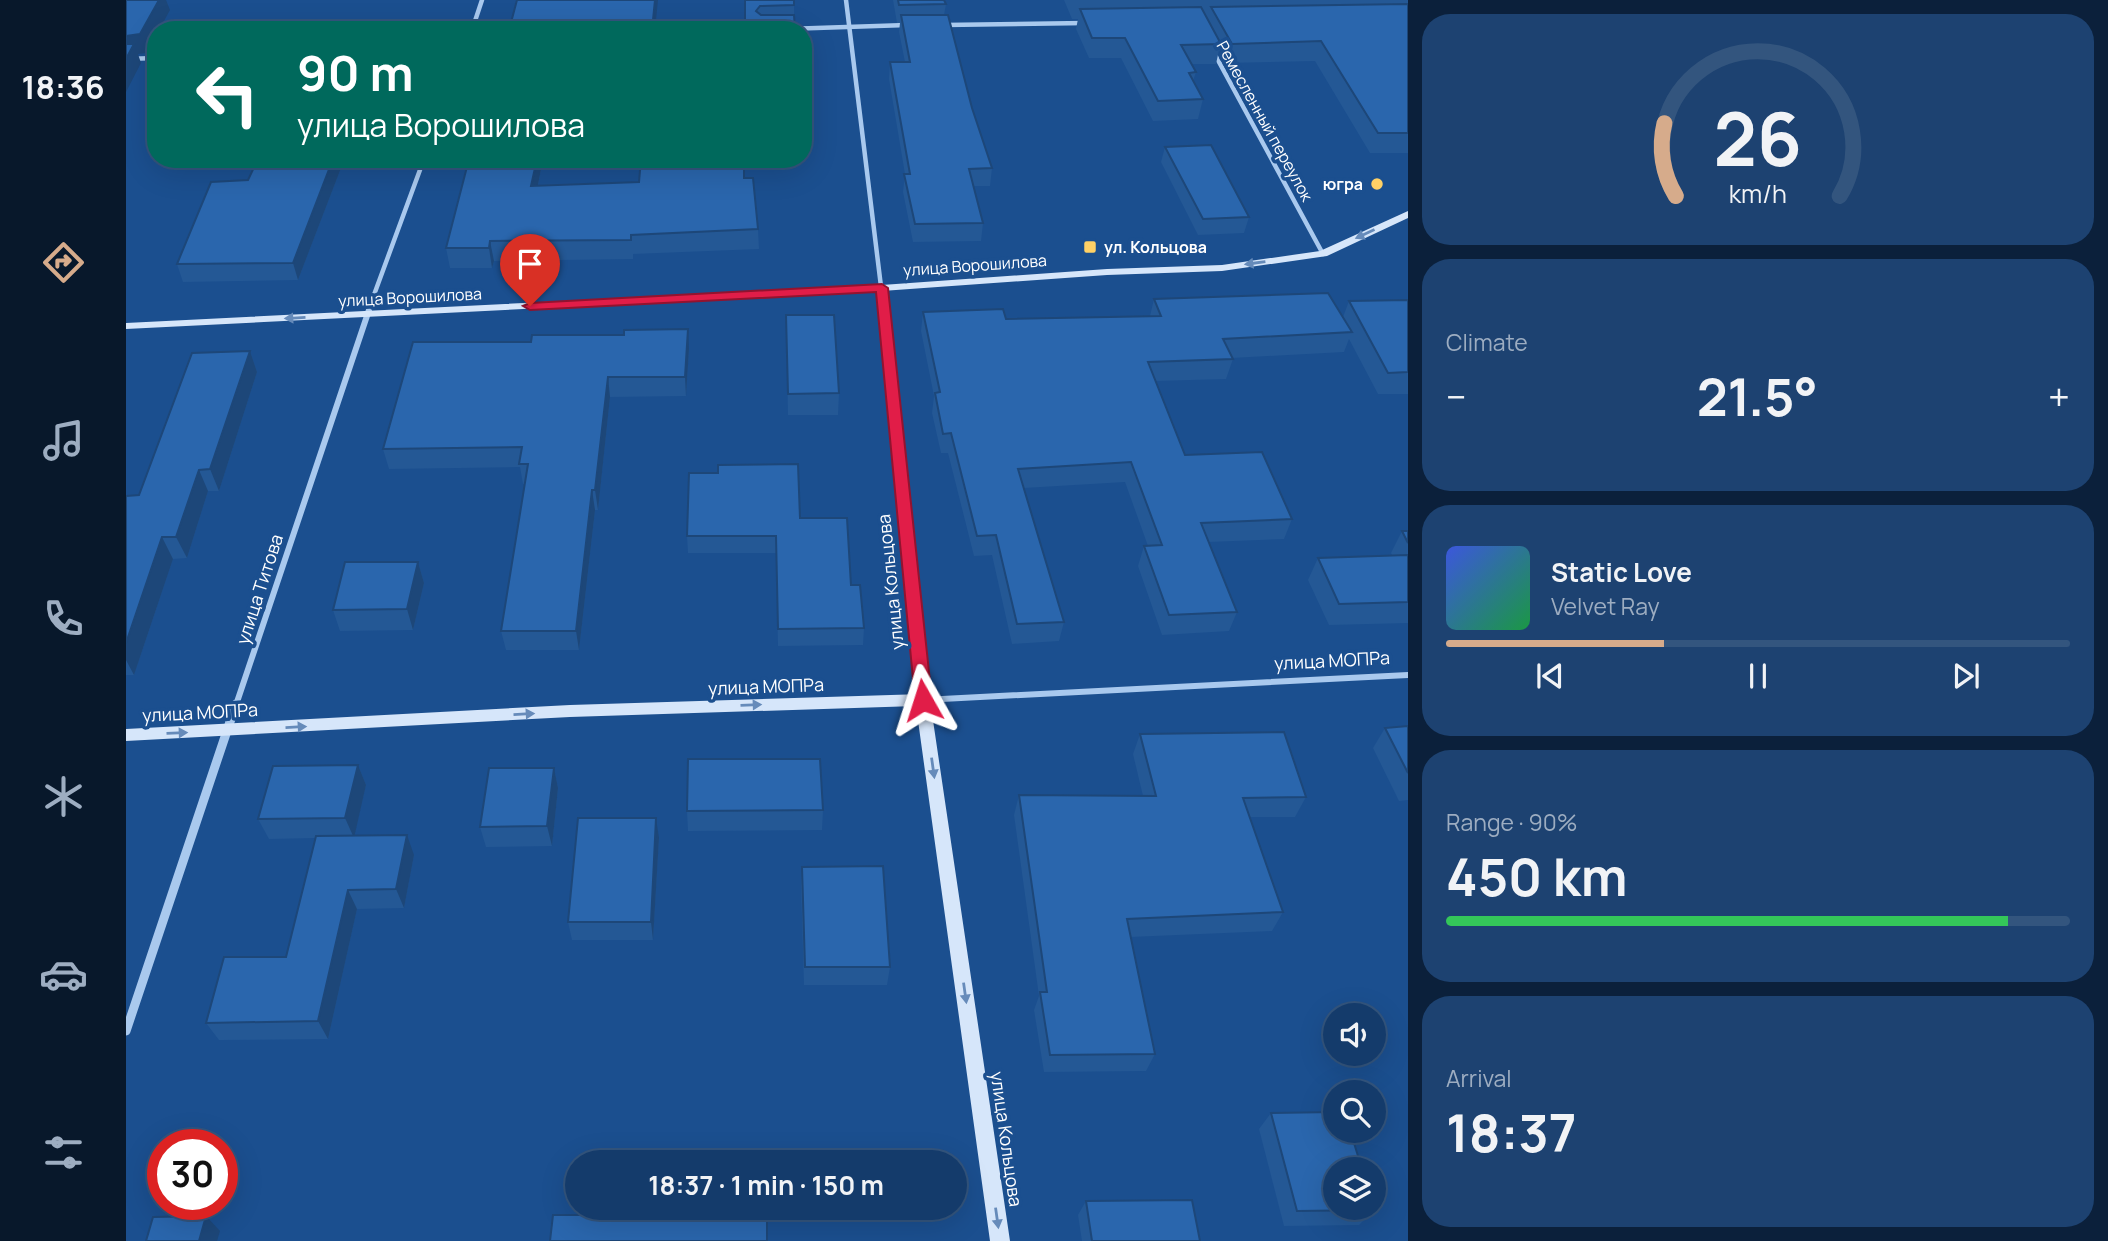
<!DOCTYPE html>
<meta charset="utf-8">
<style>
:root{--surface:#143b6b;--page:#1d4271;--text:#f1f3f6;--muted:#9dadc1;--line:#33557e;--accent:#d6ab8b}
body{margin:0;font-family:Manrope,sans-serif;background:var(--page);color:var(--text);height:100vh;display:flex;flex-direction:column;font-size:26px;white-space:nowrap}
*{box-sizing:border-box;margin:0}
p{font-size:23px;color:var(--muted)}
.icon{flex:none;width:38px;height:38px;fill:none;stroke:currentColor;stroke-width:2;stroke-linecap:round;stroke-linejoin:round}
.map{position:relative;flex:1;overflow:hidden}
.sheet{display:flex;flex-direction:column;gap:14px;padding:14px;background:#0b203b;width:700px}
.sheet>*{flex:none}
.top-card{position:absolute;left:21px;top:21px;width:665px;height:147px;border-radius:28px;box-shadow:0 7px 28px #0002,0 0 0 2px var(--line);background:#00695c;color:#fff;overflow:hidden}
.buttons{position:absolute;left:1197px;top:1003px;display:grid;gap:14px}
.buttons a{display:grid;place-items:center;width:63px;height:63px;border-radius:50%;background:var(--surface);box-shadow:0 7px 28px #0002,0 0 0 2px var(--line);font-size:35px}
.speed{position:absolute;left:21px;top:1129px;display:flex;gap:14px;font-size:35px;font-weight:700;text-align:center}
.speed>*{display:grid;place-content:center;width:91px;height:91px;border-radius:50%;background:var(--surface);box-shadow:0 7px 28px #0002,0 0 0 2px var(--line);line-height:1}
.speed .limit{border:10px solid #d22;background:#fff;color:#111}
.pin{position:absolute;display:grid;place-items:center;width:60px;height:60px;color:#fff;margin:-72px -30px;border-radius:50% 50% 50% 0;rotate:-45deg;box-shadow:0 0 7px #0007}
.pin .icon{rotate:45deg}
.me{position:absolute;width:77px;margin:-38px;rotate:354deg;stroke-linejoin:round;filter:drop-shadow(0 0 5px #0008)}
.turn{display:flex;align-items:center;gap:24px;height:147px;padding:0 35px;font-size:32px}
.turn .icon{width:91px;height:91px;stroke-width:2.5}
.turn b{display:block;font-size:49px;line-height:60px}
.big{font-size:52px;font-weight:700;line-height:1.1}
.sheet .widget{flex:1;display:flex;flex-direction:column;justify-content:center;gap:10px;min-width:0;padding:0 24px;border-radius:28px;background:var(--page)}
.sheet .dial{align-items:center;gap:0}
.dial svg{height:182px;overflow:visible;fill:none;stroke:var(--line);stroke-width:7;stroke-linecap:round;text-anchor:middle}
.dial text{fill:var(--text);stroke:none}
.song{display:flex;align-items:center;gap:21px}
.cover{width:84px;height:84px;border-radius:10px;background:linear-gradient(135deg,hsl(230 70% 55%),hsl(140 70% 35%))}
.played{height:7px;border-radius:4px;background:linear-gradient(90deg,var(--accent) 35%,var(--line) 35%)}
.keys{display:flex;justify-content:space-around;direction:ltr}
.heat{display:flex;justify-content:space-between;align-items:center;font-size:38px;direction:ltr}
.charge{height:10px;border-radius:5px;background:linear-gradient(90deg,#34c759 90%,var(--line) 0)}
.trip{position:absolute;left:439px;top:1150px;width:402px;height:70px;border-radius:35px;background:var(--surface);box-shadow:0 7px 28px #0002,0 0 0 2px var(--line);font-weight:700;line-height:70px;text-align:center}
main{display:flex;flex:1;min-height:0}
.tab-bar{display:flex;flex-direction:column;width:126px;justify-content:space-around;align-items:center;background:#08182b;color:var(--muted)}
.tab-bar .icon{width:49px;height:49px}
.tab-bar .on{color:var(--accent)}
.tab-bar b{font-size:32px;color:var(--text)}
.map>svg:first-child{display:block}
.lines{fill:none;stroke-linecap:round;stroke-linejoin:round}
.minor-far2{stroke:#a9c9ee;stroke-width:4.5}
.minor-far1{stroke:#a9c9ee;stroke-width:6}
.minor{stroke:#a9c9ee;stroke-width:9}
.secondary{fill:#d6e6fa;fill-rule:evenodd}
.wall{fill:#245895}
.shaded-wall{fill:#1d4779}
.building{fill:#2a66ad;stroke:#1d4779;stroke-width:2}
.oneway{fill:#668bba}
.route{fill:#e11d48;stroke:#92132f;stroke-width:2}
.poi-dot{fill:#ffd166;stroke:#1b4f8f;stroke-width:2.5}
.labels{text-anchor:middle;dominant-baseline:central;stroke-width:7;stroke-linejoin:round;paint-order:stroke}
.far-street-label{font-size:16px;fill:#fff;stroke:#1b4f8f}
.far-poi-label{font-size:16px;font-weight:bold;fill:#fff;stroke:#1b4f8f;text-anchor:end}
.street-label{font-size:18px;fill:#fff;stroke:#1b4f8f}
</style>
<main>
<nav class="tab-bar">
<b>18:36</b>
<svg class="icon on" aria-label="directions" viewBox="0 0 24 24"><path d="M12 3l9 9-9 9-9-9zM9 14v-3h6M13 9l2 2-2 2"/></svg>
<svg class="icon" aria-label="music" viewBox="0 0 24 24"><path d="M9 18V5l10-2v13"/><circle cx="6" cy="18" r="3"/><circle cx="16" cy="16" r="3"/></svg>
<svg class="icon" aria-label="phone" viewBox="0 0 24 24"><path d="M5 4h4l2 5-3 2q2 4 5 5l2-3 5 2v4C11 20 4 13 5 4z"/></svg>
<svg class="icon" aria-label="climate" viewBox="0 0 24 24"><path d="M12 3v18M4 7l16 10M4 17L20 7"/></svg>
<svg class="icon" aria-label="car" viewBox="0 0 24 24"><path d="M5 17H2v-5l4-1 3-4h7l3 4 3 1v5h-3M9 17h6M6 11h13"/><circle cx="7" cy="17" r="2"/><circle cx="17" cy="17" r="2"/></svg>
<svg class="icon" aria-label="filters" viewBox="0 0 24 24"><path d="M4 7h16M4 17h16"/><circle cx="9" cy="7" r="2"/><circle cx="15" cy="17" r="2"/></svg>
</nav>
<div class="map">
<svg width="1282" height="1241" viewBox="0 0 1282 1241">
<rect width="100%" height="100%" fill="#1b4f8f"/>
<g class="lines">
<!-- minor-far2 -->
<g class="minor-far2">
<path d="M720 0 757 303"/>
<path d="M818 25 960 23"/>
<path d="M660 29 781 25"/>
<path d="M346 30 356 0"/>
<path d="M1087 51 1197 254"/>
<path d="M0 59 30 58"/>
<path d="M245 303 298 159"/>
</g>
<!-- minor-far1 -->
<g class="minor-far1">
<path d="M757 301 797 700 1282 675"/>
<path d="M110 705 246 301"/>
</g>
<!-- minor -->
<path class="minor" d="M0 1031 110 704"/>
<!-- secondary -->
<g class="secondary">
<path d="M1282 211V218L1201 256 1096 271 981 275 756 291 0 329V323L756 285 981 269 1096 265 1194 251Z"/>
<path d="M797 694 802 696 804 700 884 1241H864L790 706 444 717 0 741V729L444 705Z"/>
</g>
</g>
<!-- wall -->
<g class="wall">
<path d="M619 0H668V15L619 30Z"/>
<path d="M767 0H818L820 4 818 15 846 108 866 168 864 186H848L857 223 855 241 787 242 777 192 779 174 763 79 764 62H779L773 32 774 23H771Z"/>
<path d="M938 0H1282V153H1244L1189 61 1100 63 1093 50 1090 64H1065L1070 72 1067 81 1077 99 1072 119 1027 121 995 58H963L950 29 952 19H946Z"/>
<path d="M677 64 680 96 679 116H677Z"/>
<path d="M1039 147 1123 217 1118 233 1072 235 1035 162Z"/>
<path d="M132 159H223L220 168H215L172 280 57 282 51 264 122 180Z"/>
<path d="M343 159H417L412 185 619 178 632 229 633 249 507 254V259L368 261 366 268H324L320 248Z"/>
<path d="M1028 299 1217 317 1223 301 1282 300V394H1252L1223 339 1218 352 1106 358 1107 359 1100 379 1029 381 1059 455 1166 519 1158 539 1082 542 1111 612 1103 631 1036 635 1012 566 1018 546H1022L999 482 898 488 938 622 933 641 886 644 866 555 848 556 822 453H815L806 413 808 396 795 331 797 312 880 319 1024 316Z"/>
<path d="M660 315 713 393 712 415H662Z"/>
<path d="M498 335 563 349 560 396 484 397 472 510H469L453 650H380L375 631 399 484H397L394 467 263 469 257 449 405 342Z"/>
<path d="M124 351 131 372 93 491H82L61 558 47 559 8 675H0V496L13 495Z"/>
<path d="M674 518 725 585 738 628 737 645 652 646 650 553H562L561 536Z"/>
<path d="M1276 531H1282V623L1203 625 1182 580 1192 558 1266 555 1265 553Z"/>
<path d="M292 562 298 583 287 630 214 631 207 610Z"/>
<path d="M1282 726V800L1273 801 1247 748 1259 728Z"/>
<path d="M1014 734 1180 797 1169 817H1124L1157 912 1146 931 1004 937 1029 1054 1020 1071 918 1072 908 1010 913 996 888 815 893 795 1017 796 1007 754Z"/>
<path d="M232 765 240 785 228 836 288 855 278 908 231 909 202 1039 93 1040 80 1023 160 957 190 838 143 839 132 819Z"/>
<path d="M428 768 432 788 426 846 360 847 354 827Z"/>
<path d="M697 810 696 830 562 831 561 811Z"/>
<path d="M533 838 527 940H446L442 922Z"/>
<path d="M676 867 764 967 761 985H678L675 886Z"/>
<path d="M1145 1113 1248 1210 1233 1225 1158 1226 1133 1129Z"/>
<path d="M960 1201 1074 1241H956L952 1215Z"/>
</g>
<!-- shaded-wall -->
<g class="shaded-wall">
<path d="M33 0H40L44 10 33 30H30V36L20 53 12 54 15 63 0 92V36Z"/>
<path d="M529 0H532L529 30H526Z"/>
<path d="M207 159H212L215 168 172 280 167 263Z"/>
<path d="M218 159H223L220 168Z"/>
<path d="M411 159H417L408 205 405 186Z"/>
<path d="M364 241 368 261 366 268 363 248Z"/>
<path d="M562 329 563 349 560 396 559 377Z"/>
<path d="M124 351 131 372 93 491 84 469Z"/>
<path d="M482 377 484 397 472 510 469 490Z"/>
<path d="M73 470 82 491 61 558 50 537Z"/>
<path d="M466 490 469 510 453 650 450 631Z"/>
<path d="M36 537 47 559 8 675 0 660V643Z"/>
<path d="M292 562 298 583 287 630 281 609Z"/>
<path d="M232 765 240 785 228 838 219 818Z"/>
<path d="M428 768 432 788 426 846 421 826Z"/>
<path d="M530 818 533 838 527 940 525 922Z"/>
<path d="M281 835 288 855 278 908 270 889Z"/>
<path d="M222 890 231 909 202 1039 192 1021Z"/>
<path d="M80 1216 94 1231 91 1241H73Z"/>
</g>
<!-- building -->
<g class="building">
<path d="M0 0H33L14 34 0 36Z"/>
<path d="M391 0H529L526 30H383Z"/>
<path d="M619 0H668V5L634 6 630 11 635 15H668L669 30H619Z"/>
<path d="M772 0H818L820 4 773 5Z"/>
<path d="M1282 4V133H1252L1195 41 1106 44 1085 7Z"/>
<path d="M1075 7 1095 44 1055 45 1070 72 1063 73 1077 99 1032 101 999 38H966L954 9Z"/>
<path d="M775 15H822L846 108 866 168 843 169 857 223 789 224 778 174H784L764 62H784Z"/>
<path d="M0 44H8L0 59Z"/>
<path d="M677 64 680 96H677Z"/>
<path d="M1085 145 1123 217 1077 219 1039 147Z"/>
<path d="M132 159H207L167 263 51 264 85 182 122 180Z"/>
<path d="M343 159H411L405 186 513 182 515 159H618V178H627L632 229 505 235V240L364 241 363 248H320Z"/>
<path d="M1202 293 1226 332 1097 339 1107 359 1022 362 1059 455 1136 452 1166 519 1075 523 1111 612 1043 615 1018 546 1036 545 1005 462 892 469 938 622 891 624 870 535 851 536 825 433 817 434 809 393 814 392 797 312 877 309 880 319 1035 316 1028 299Z"/>
<path d="M1282 300V372L1262 373 1223 301Z"/>
<path d="M660 315H708L713 393 662 394Z"/>
<path d="M562 329 559 377H482L469 490H466L450 631H375L402 464H393L396 447 257 449 287 342H405L406 335H498V330Z"/>
<path d="M124 351 84 469 73 470 50 537H36L0 643V496L13 495 66 353Z"/>
<path d="M672 464 674 518H721L725 585H734L738 628 652 629 650 536H561L563 473H592V465Z"/>
<path d="M1276 531H1282V543Z"/>
<path d="M1282 555V602L1213 604 1192 558Z"/>
<path d="M219 562H292L281 609 207 610Z"/>
<path d="M1282 726V773L1259 728Z"/>
<path d="M1158 732 1180 797 1117 798 1157 912 1001 919 1029 1054 924 1055 914 992H921L893 795 1030 796 1014 734Z"/>
<path d="M562 759H694L697 810 561 811Z"/>
<path d="M232 765 219 818 132 819 147 766Z"/>
<path d="M363 768H428L421 826 354 827Z"/>
<path d="M452 818H530L525 922H442Z"/>
<path d="M281 835 270 889 222 890 192 1021 80 1023 98 957H160L190 836Z"/>
<path d="M757 866 764 967H679L676 867Z"/>
<path d="M1209 1112V1130H1224L1236 1169H1209V1208H1247L1248 1210 1171 1211 1145 1113Z"/>
<path d="M1066 1200 1074 1241H966L960 1201Z"/>
<path d="M541 1208H641V1241H424L427 1215H541Z"/>
<path d="M80 1216 73 1241H20L27 1217Z"/>
</g>
<!-- one-way arrows -->
<defs><path id="oneway-solid" d="M-6-.8H1V-3.2L6.5 0L1 3.2V.8H-6Z" transform="scale(1.75)"/></defs>
<g class="oneway">
<use href="#oneway-solid" transform="translate(1239 234) rotate(155)"/>
<use href="#oneway-solid" transform="translate(1129 263) rotate(172)"/>
<use href="#oneway-solid" transform="translate(169 318) rotate(177)"/>
<use href="#oneway-solid" transform="translate(625 705) rotate(-2)"/>
<use href="#oneway-solid" transform="translate(398 714) rotate(-3)"/>
<use href="#oneway-solid" transform="translate(170 727) rotate(-3)"/>
<use href="#oneway-solid" transform="translate(51 733) rotate(-2)"/>
<use href="#oneway-solid" transform="translate(807 768) rotate(82)"/>
<use href="#oneway-solid" transform="translate(839 993) rotate(82)"/>
<use href="#oneway-solid" transform="translate(871 1218) rotate(82)"/>
</g>
<!-- route -->
<path class="route" d="M756 284 762 288 806 700 797 707 789 700 750 292 404 310 397 306 404 303Z"/>
<!-- markers -->
<g class="poi-dot">
<circle cx="1251" cy="184" r="7"/>
<rect x="957" y="240" width="14" height="14" rx="3.5"/>
</g>
<g class="labels">
<!-- far-street labels -->
<g class="far-street-label">
<text transform="translate(1139 121) rotate(61)">Ремесленный переулок</text>
<text transform="translate(849 265) rotate(-4)">улица Ворошилова</text>
<text transform="translate(284 297) rotate(-3)">улица Ворошилова</text>
</g>
<!-- far-poi labels -->
<g class="far-poi-label">
<text x="1237" y="184">югра</text>
<text x="978" y="247" text-anchor="start">ул. Кольцова</text>
</g>
<!-- street labels -->
<g class="street-label">
<text transform="translate(764 582) rotate(-96)">улица Кольцова</text>
<text transform="translate(133 589) rotate(-72)">улица Титова</text>
<text transform="translate(1206 660) rotate(-3)">улица МОПРа</text>
<text transform="translate(640 686) rotate(-2)">улица МОПРа</text>
<text transform="translate(74 712) rotate(-3)">улица МОПРа</text>
<text transform="translate(881 1139) rotate(82)">улица Кольцова</text>
</g>
</g>
</svg>
<div class="buttons">
<a><svg class="icon" aria-label="sound" viewBox="0 0 24 24"><path d="M4 9h4l5-4v14l-5-4H4zM17 9q2 3 0 6"/></svg></a>
<a><svg class="icon" aria-label="search" viewBox="0 0 24 24"><circle cx="10" cy="10" r="6"/><path d="M15 15l6 6"/></svg></a>
<a><svg class="icon" aria-label="layers" viewBox="0 0 24 24"><path d="M12 4l9 5-9 5-9-5zM3 14l9 5 9-5"/></svg></a>
</div>
<div class="speed"><div class="limit">30</div></div>
<div class="pin" style="left:404px;top:306px;background:#d93025"><svg class="icon" aria-label="arrive" viewBox="0 0 24 24"><path d="M6 21V4h12l-3 4 3 4H6"/></svg></div>
<svg class="me" style="left:797px;top:700px" viewBox="-20 -20 40 40"><path d="M0-17L14 15 0 8-14 15z" fill="#e11d48" stroke="#fff" stroke-width="4"/></svg>
<div class="trip">18:37 · 1 min · 150 m</div>
<div class="top-card">
<div class="turn"><svg class="icon" aria-label="left" viewBox="0 0 24 24"><path d="M17 20v-9H6M10 6l-5 5 5 5"/></svg><div><b>90 m</b>улица Ворошилова</div></div>
</div>
</div>
<section class="sheet">
<div class="widget dial"><svg viewBox="0 0 100 80">
<path d="M14 69A42 42 0 1 1 86 69"/>
<path d="M14 69A42 42 0 0 1 9 37" stroke="#d6ab8b"/>
<text x="50" y="56" font-size="32" font-weight="700">26</text>
<text x="50" y="72" font-size="11">km/h</text>
</svg></div>
<div class="widget"><p>Climate</p>
<div class="heat"><a>−</a><b class="big">21.5°</b><a>+</a></div>
</div>
<div class="widget">
<div class="song"><i class="cover"></i><div><b>Static Love</b><p>Velvet Ray</p></div></div>
<div class="played"></div>
<div class="keys"><svg class="icon" aria-label="previous" viewBox="0 0 24 24"><path d="M18 5L8 12l10 7zM5 5v14"/></svg><svg class="icon" aria-label="pause" viewBox="0 0 24 24"><path d="M8 5v14M16 5v14"/></svg><svg class="icon" aria-label="next" viewBox="0 0 24 24"><path d="M6 5l10 7-10 7zM19 5v14"/></svg></div>
</div>
<div class="widget"><p>Range · 90%</p><b class="big">450 km</b><div class="charge"></div></div>
<div class="widget"><p>Arrival</p><b class="big">18:37</b></div>
</section>
</main>
